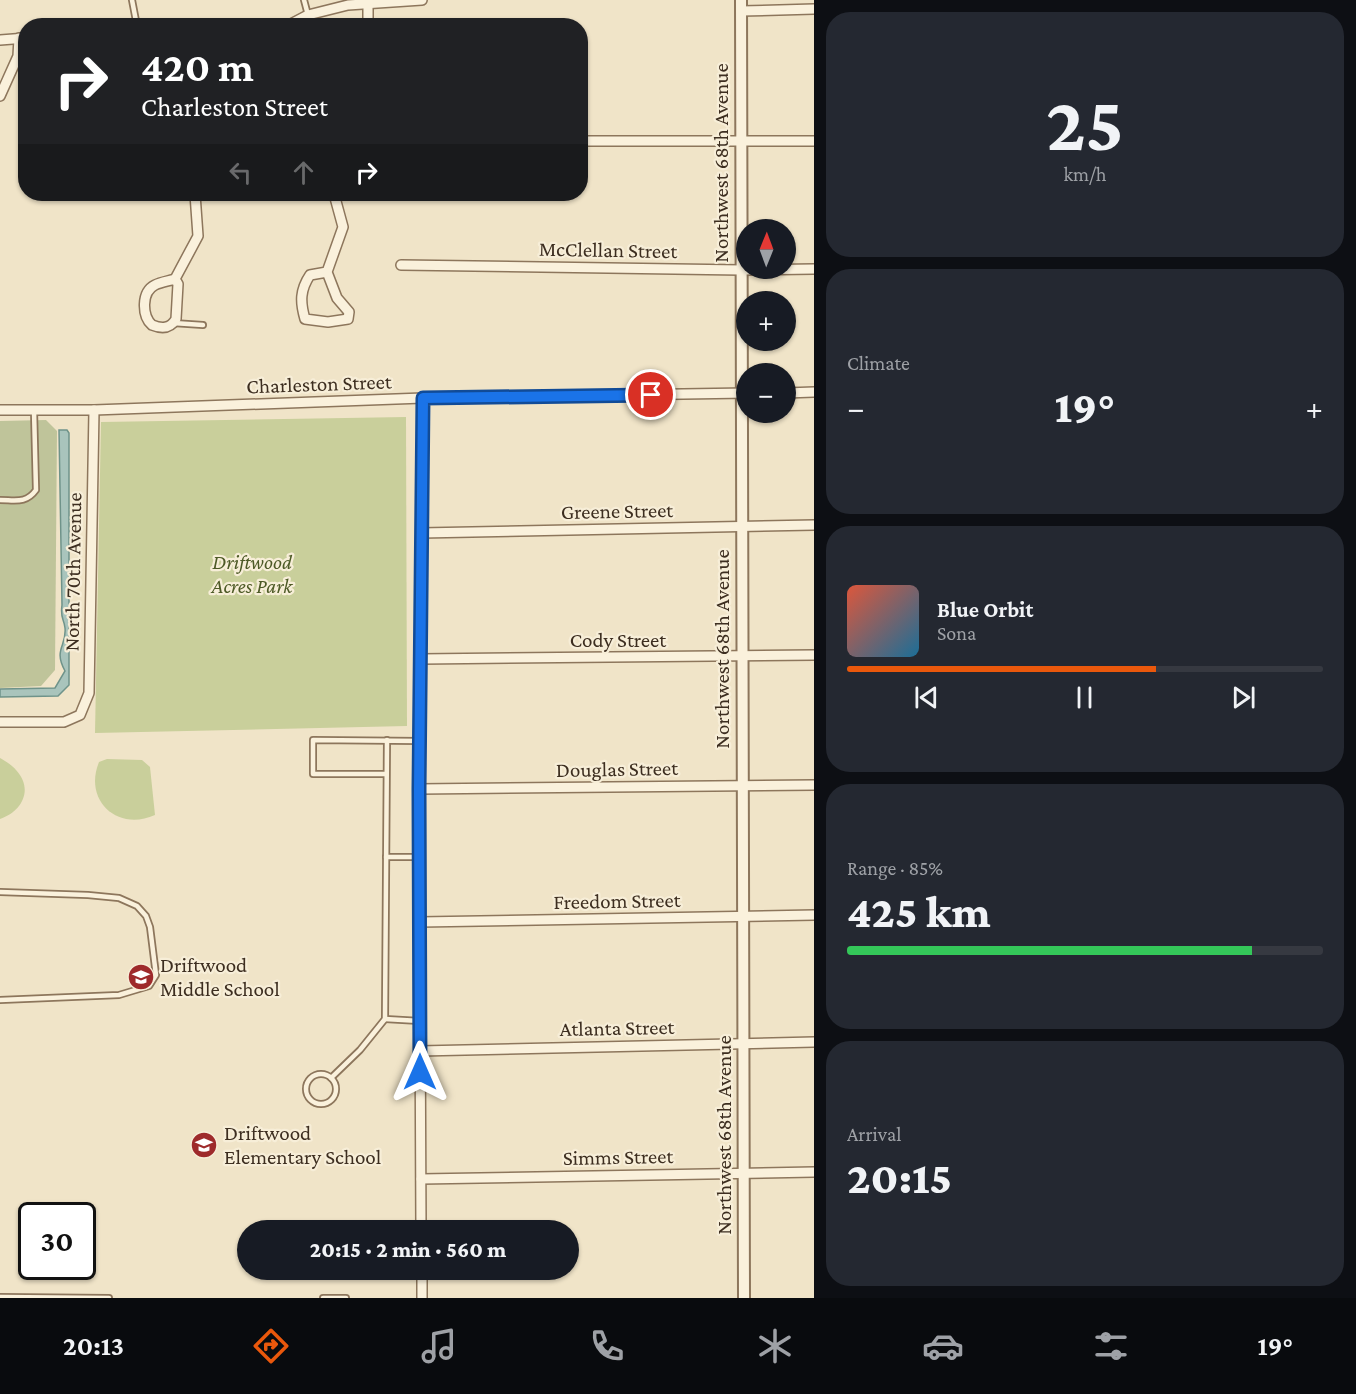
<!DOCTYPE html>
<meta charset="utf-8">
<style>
:root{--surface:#171b24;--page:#242831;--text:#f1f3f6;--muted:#9ea1a6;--line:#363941;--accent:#ea580c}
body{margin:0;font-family:"Crimson Pro",serif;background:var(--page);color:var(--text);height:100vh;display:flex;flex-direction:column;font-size:22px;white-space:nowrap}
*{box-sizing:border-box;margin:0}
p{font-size:20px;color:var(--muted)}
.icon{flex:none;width:33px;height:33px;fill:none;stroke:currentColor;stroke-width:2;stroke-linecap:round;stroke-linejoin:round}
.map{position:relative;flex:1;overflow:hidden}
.drawer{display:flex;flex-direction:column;gap:12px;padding:12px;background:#0d0f14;width:542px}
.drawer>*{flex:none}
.banner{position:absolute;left:18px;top:18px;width:570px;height:183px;border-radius:24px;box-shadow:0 2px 4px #0004;background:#202124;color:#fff;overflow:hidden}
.needle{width:39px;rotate:1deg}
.fabs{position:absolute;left:736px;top:219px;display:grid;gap:12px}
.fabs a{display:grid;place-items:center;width:60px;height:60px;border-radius:50%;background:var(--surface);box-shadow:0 2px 4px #0004;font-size:30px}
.speed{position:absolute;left:18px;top:1202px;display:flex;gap:12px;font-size:30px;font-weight:700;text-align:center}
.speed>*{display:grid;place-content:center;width:78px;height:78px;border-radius:50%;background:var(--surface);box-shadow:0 2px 4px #0004;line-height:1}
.speed .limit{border:3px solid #111;border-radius:9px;background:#fff;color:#111}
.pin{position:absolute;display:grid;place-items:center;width:51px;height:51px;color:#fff;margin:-26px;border:3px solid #fff;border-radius:50%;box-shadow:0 2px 6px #0007}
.me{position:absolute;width:66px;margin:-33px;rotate:0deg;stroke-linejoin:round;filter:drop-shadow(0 0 4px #0008)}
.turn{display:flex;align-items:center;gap:21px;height:126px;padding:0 24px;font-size:27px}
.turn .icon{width:78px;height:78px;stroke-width:2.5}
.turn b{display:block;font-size:42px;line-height:51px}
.lanes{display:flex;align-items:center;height:57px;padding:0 24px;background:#0003;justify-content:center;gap:30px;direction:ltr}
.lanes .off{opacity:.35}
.big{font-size:45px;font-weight:800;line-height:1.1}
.drawer .card{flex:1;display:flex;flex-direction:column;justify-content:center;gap:9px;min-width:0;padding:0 21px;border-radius:24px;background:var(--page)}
.drawer .dial{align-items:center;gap:0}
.dial b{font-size:78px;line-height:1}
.song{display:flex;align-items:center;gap:18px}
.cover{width:72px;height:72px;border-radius:9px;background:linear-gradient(135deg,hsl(10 70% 55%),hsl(200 70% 35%))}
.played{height:6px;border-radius:3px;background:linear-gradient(90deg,var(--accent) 65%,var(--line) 65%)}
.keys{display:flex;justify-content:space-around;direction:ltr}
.heat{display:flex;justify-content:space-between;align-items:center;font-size:33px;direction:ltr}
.charge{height:9px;border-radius:4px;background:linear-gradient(90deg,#34c759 85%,var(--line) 0)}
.trip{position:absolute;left:237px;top:1220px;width:342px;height:60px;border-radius:30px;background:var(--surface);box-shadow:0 2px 4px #0004;font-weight:800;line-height:60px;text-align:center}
.menu{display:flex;height:96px;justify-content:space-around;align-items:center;background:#090b0e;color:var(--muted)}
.menu .icon{width:42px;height:42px}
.menu .selected{color:var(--accent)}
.menu b{font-size:27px;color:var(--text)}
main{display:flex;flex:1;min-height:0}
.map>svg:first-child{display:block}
.green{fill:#c9cf9b}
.cemetery{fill:#bfc49a}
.water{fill:#a9c4bc;stroke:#6f938a;stroke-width:1.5}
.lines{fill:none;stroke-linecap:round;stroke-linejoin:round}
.service-casing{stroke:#8d765c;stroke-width:8}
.minor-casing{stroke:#8d765c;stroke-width:12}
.tertiary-casing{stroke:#8d765c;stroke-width:14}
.service{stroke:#faf1dc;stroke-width:4.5}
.minor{stroke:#faf1dc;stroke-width:9}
.tertiary{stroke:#faf1dc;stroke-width:10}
.route-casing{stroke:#114b97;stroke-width:15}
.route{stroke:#1a73e8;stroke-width:10}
.labels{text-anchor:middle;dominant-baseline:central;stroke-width:4.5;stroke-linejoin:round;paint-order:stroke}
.street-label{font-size:21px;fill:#3d2e20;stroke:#f7eed8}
.park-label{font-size:21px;font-style:italic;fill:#4d5a26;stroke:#f7eed8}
.poi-label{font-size:21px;fill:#3d2e20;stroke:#f7eed8;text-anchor:start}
</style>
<main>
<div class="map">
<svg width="815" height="1298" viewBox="0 0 815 1298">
<rect width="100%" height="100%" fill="#f0e4c8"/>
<!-- green -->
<g class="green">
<path d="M406 417 407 726 95 733 101 422Z"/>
<path d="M0 758C5 761 12 765 16 770 34 789 22 812 0 819Z"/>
<path d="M107 759 142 760 150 767 155 815C118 832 83 801 99 762Z"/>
</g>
<!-- cemetery -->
<path class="cemetery" d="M46 420 57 431 55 670 41 686 0 688V421Z"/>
<!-- water -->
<path class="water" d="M59 430H67L69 433V685L58 696 0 697V689L55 688 65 671C53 649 67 646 65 628 64 618 60 619 62 605Z"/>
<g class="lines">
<defs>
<g id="service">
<path d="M132 0 137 26"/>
<path d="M304 0 308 15"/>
<path d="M173 323 203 325"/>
<path d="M0 500C15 500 26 504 36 490L34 410"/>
<path d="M386 774H313V740L420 741"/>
<path d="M386 857H419"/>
<path d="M0 892 88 895 119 898 137 906 146 916 150 927 156 975 149 986 119 995 0 1000"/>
<path d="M385 1019 420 1021"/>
<circle cx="321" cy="1089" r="15"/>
<path d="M331 1078 360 1050 385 1019 387 740"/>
<path d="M0 1297 109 1298"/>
<path d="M323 1298H346"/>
</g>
<g id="minor">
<path d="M368 4V26"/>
<path d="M741 11 815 9"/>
<path d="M287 26 308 15 348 5 422 0"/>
<path d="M0 40 26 38"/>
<path d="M0 96 18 56 19 38"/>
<path d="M580 141H815"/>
<path d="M401 265 741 270 815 269"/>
<path d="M327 272 310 275C300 290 300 302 305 319L328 322 348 319 349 312 337 298 327 272 343 227 334 194"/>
<path d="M175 279C169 281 161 282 155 285 141 292 142 316 152 325 162 329 170 329 176 319L178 284 175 279 198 236 195 194"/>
<path d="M786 393 815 392"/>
<path d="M0 410H94L423 398 747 393"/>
<path d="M421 533 815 525"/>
<path d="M421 659 815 655"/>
<path d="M0 722H64L80 715 89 693 94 410"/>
<path d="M419 789 815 785"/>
<path d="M420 922 815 915"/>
<path d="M420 1051 815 1042"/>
<path d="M421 1179 815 1172"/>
<path d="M421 1230 419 789 423 398"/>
<path d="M422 1269V1298"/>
</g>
<path id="tertiary" d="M741 0 744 1298"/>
</defs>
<!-- service casing -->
<use href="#service" class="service-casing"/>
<!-- minor casing -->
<use href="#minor" class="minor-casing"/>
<!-- tertiary casing -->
<use href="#tertiary" class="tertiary-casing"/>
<!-- service -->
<use href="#service" class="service"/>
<!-- minor -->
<use href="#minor" class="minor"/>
<!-- tertiary -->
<use href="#tertiary" class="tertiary"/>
</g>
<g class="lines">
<defs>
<path id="route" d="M420 1072 419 789 423 398 651 395"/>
</defs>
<!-- route casing -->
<use href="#route" class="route-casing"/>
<!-- route -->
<use href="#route" class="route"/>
</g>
<!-- icons -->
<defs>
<symbol id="school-disc" viewBox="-11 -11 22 22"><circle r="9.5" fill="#9e2a2b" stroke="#f7eed8"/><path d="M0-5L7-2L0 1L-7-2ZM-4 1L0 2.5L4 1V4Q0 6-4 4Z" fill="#fff"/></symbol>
</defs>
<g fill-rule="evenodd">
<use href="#school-disc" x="126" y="962" width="30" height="30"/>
<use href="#school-disc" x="189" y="1130" width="30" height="30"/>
</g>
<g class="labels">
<!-- street labels -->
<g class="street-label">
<text transform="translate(721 163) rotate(-90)">Northwest 68th Avenue</text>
<text transform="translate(608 250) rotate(1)">McClellan Street</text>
<text transform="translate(319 384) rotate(-2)">Charleston Street</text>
<text transform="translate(617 511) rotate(-1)">Greene Street</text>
<text transform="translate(73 572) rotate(-89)">North 70th Avenue</text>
<text x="618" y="640">Cody Street</text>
<text transform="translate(722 649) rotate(-90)">Northwest 68th Avenue</text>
<text transform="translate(617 769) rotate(-1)">Douglas Street</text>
<text transform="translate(617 901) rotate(-1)">Freedom Street</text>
<text transform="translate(617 1028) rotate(-1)">Atlanta Street</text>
<text transform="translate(724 1135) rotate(-90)">Northwest 68th Avenue</text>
<text transform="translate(618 1157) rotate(-1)">Simms Street</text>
</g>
<!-- park labels -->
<g class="park-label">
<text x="252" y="562">Driftwood<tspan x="252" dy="24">Acres Park</tspan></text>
</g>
<!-- poi labels -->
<g class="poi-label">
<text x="160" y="965">Driftwood<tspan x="160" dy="24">Middle School</tspan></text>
<text x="224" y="1133">Driftwood<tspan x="224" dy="24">Elementary School</tspan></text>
</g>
</g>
</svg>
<div class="fabs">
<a><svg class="needle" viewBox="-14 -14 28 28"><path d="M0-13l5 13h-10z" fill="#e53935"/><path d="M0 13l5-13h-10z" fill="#9ea1a6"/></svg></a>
<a>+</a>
<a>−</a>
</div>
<div class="speed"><div class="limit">30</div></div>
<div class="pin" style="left:651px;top:395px;background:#d93025"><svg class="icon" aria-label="arrive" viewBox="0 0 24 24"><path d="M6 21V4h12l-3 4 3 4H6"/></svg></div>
<svg class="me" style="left:420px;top:1072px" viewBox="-20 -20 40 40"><path d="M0-17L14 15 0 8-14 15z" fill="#1a73e8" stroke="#fff" stroke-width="4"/></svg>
<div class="trip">20:15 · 2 min · 560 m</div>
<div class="banner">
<div class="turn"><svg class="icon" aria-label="right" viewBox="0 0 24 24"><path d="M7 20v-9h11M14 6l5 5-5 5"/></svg><div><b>420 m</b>Charleston Street</div></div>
<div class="lanes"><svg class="icon off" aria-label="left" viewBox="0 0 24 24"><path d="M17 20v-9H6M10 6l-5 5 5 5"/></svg><svg class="icon off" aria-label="ahead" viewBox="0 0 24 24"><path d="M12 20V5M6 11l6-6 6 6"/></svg><svg class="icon" aria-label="right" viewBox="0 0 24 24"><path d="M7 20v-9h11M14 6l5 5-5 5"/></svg></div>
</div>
</div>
<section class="drawer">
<div class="card dial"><b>25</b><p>km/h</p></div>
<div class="card"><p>Climate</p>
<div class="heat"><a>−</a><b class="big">19°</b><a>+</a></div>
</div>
<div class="card">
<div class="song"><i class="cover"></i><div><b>Blue Orbit</b><p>Sona</p></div></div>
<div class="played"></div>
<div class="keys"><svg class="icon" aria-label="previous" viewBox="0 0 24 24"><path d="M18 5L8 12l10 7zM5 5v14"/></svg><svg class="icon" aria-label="pause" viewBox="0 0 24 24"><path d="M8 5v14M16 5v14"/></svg><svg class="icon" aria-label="next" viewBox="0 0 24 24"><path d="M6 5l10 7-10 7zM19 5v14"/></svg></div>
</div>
<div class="card"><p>Range · 85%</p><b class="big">425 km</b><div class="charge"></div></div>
<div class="card"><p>Arrival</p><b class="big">20:15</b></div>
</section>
</main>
<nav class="menu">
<b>20:13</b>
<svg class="icon selected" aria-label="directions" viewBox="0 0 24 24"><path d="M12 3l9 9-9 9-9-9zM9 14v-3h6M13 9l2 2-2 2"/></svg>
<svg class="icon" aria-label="music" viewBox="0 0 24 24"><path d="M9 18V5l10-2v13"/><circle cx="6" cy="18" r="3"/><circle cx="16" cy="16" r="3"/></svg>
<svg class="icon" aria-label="phone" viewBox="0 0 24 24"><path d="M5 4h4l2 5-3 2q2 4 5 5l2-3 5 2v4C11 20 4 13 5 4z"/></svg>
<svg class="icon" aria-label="climate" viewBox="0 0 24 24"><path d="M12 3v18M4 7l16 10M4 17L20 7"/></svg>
<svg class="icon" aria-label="car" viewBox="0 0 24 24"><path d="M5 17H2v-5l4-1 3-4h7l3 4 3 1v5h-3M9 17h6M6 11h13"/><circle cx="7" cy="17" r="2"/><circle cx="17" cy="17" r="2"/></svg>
<svg class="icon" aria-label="filters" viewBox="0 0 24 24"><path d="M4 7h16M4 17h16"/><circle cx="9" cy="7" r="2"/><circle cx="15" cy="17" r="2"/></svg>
<b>19°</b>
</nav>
